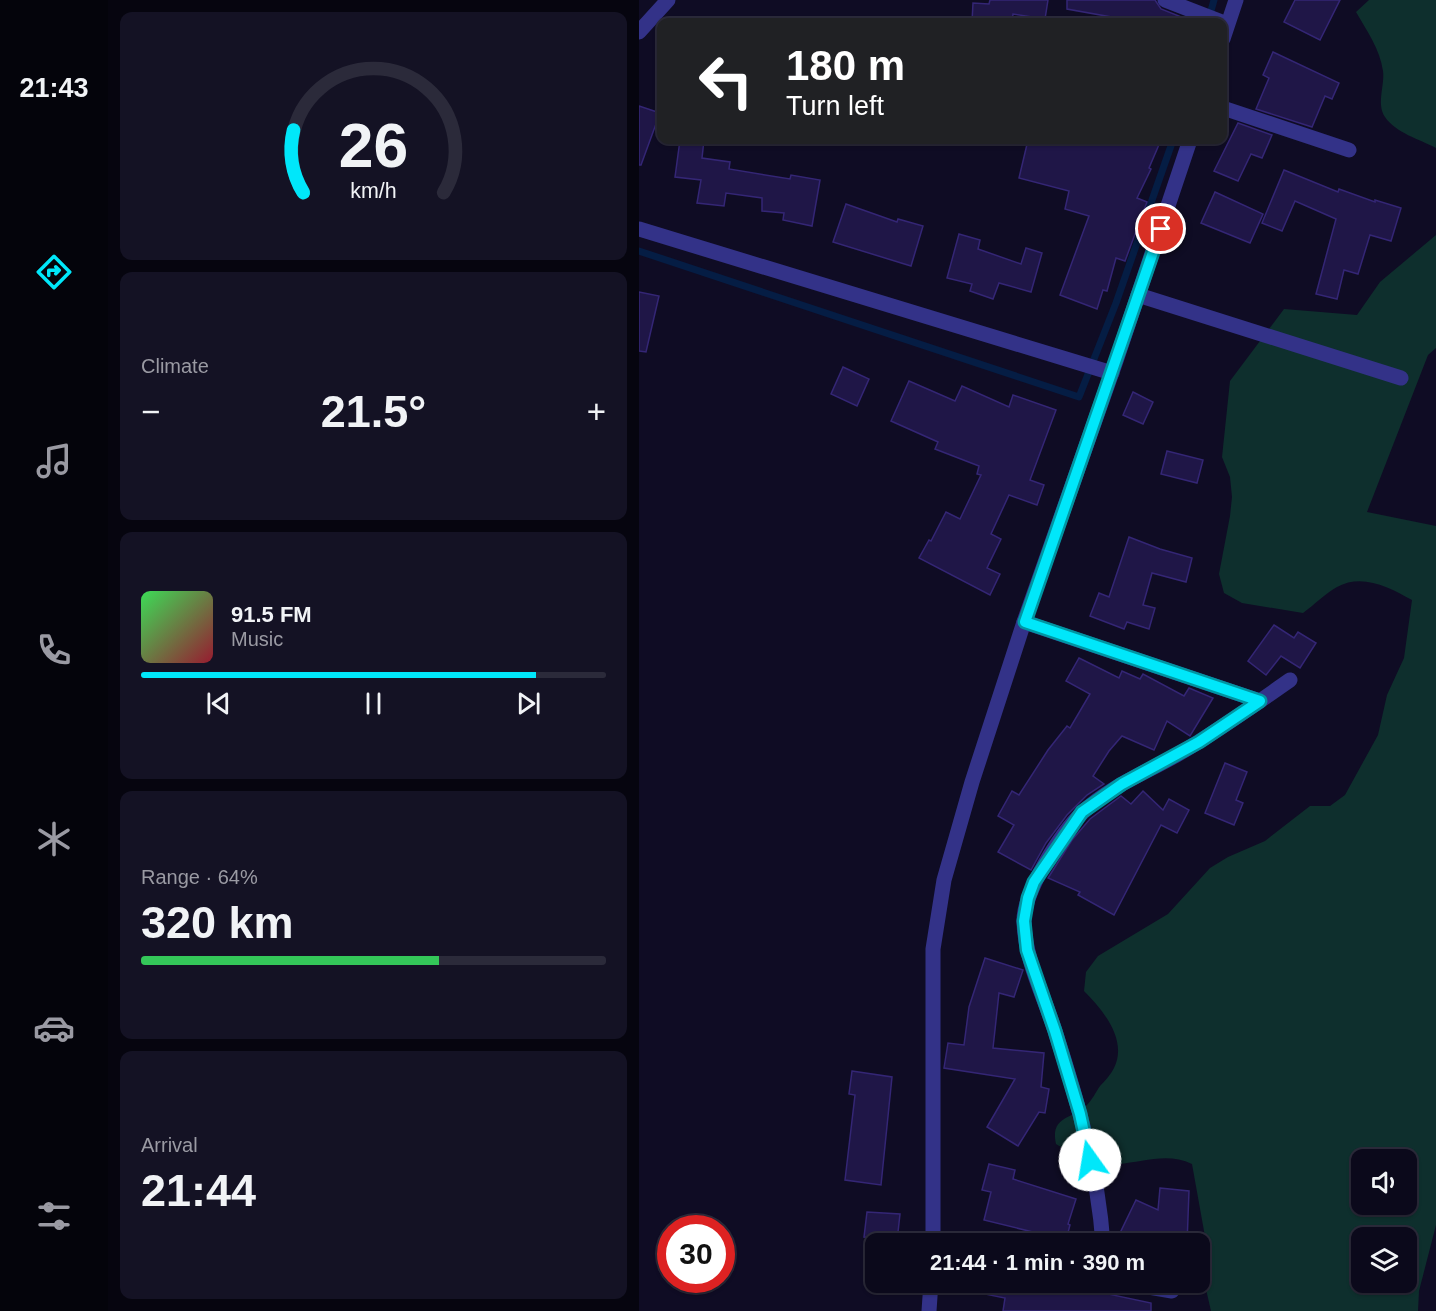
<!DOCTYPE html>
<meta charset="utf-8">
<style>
:root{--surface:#0b091b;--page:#141224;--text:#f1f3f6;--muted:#9a9aa3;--line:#2b2a3a;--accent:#00e7fa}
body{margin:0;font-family:Arial,sans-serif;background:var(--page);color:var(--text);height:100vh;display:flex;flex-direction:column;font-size:22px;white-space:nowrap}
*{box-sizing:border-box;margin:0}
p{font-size:20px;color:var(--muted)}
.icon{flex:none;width:33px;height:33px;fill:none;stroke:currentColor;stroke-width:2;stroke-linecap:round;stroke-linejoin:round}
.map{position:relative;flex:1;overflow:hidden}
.side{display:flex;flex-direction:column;gap:12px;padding:12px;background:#06050f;width:531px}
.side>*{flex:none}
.banner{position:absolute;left:18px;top:18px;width:570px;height:126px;border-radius:12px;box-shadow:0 2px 4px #0004,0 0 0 2px var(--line);background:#202124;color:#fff;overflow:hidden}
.fabs{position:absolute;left:712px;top:1149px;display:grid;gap:12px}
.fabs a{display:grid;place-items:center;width:66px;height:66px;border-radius:12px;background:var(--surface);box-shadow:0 2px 4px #0004,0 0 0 2px var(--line);font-size:30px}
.speed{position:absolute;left:18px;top:1215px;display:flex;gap:12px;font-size:30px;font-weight:700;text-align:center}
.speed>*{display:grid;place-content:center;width:78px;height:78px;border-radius:50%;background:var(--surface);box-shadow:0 2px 4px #0004,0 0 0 2px var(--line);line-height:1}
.speed .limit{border:9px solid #d22;background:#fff;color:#111}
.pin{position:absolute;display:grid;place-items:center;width:51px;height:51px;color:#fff;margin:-26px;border:3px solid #fff;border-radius:50%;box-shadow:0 2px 6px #0007}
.me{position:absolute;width:66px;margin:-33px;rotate:347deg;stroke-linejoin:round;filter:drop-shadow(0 0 4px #0008)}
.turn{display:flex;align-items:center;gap:21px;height:126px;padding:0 30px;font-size:27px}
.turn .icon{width:78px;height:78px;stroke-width:2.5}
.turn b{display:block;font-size:42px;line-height:51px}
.big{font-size:45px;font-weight:600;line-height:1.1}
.side .widget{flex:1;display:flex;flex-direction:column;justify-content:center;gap:9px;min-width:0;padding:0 21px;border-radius:12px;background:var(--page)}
.side .dial{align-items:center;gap:0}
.dial svg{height:156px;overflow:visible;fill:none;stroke:var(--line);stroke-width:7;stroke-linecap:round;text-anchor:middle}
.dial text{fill:var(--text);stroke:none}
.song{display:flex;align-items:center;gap:18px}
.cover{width:72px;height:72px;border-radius:9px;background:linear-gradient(135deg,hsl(130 70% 55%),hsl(350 70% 35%))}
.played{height:6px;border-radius:3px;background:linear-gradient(90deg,var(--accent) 85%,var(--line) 85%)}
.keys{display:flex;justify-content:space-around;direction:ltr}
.heat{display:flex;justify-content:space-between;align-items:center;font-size:33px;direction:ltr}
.charge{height:9px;border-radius:4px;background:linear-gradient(90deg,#34c759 64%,var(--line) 0)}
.trip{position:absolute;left:226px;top:1233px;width:345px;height:60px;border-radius:12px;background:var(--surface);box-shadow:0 2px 4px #0004,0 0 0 2px var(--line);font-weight:600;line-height:60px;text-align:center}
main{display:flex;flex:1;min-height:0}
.menu{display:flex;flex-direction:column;width:108px;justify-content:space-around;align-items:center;background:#04040b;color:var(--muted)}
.menu .icon{width:42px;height:42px}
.menu .selected{color:var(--accent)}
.menu b{font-size:27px;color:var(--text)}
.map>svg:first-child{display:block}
.green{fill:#0e2f2d;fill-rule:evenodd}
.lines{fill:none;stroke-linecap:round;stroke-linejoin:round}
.stream{stroke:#051d44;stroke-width:7}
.building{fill:#1f1647;stroke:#342675;stroke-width:1.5}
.minor{stroke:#333288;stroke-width:15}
.route-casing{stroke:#0096a2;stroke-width:15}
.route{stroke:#00e7fa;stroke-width:10}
</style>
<main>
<nav class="menu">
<b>21:43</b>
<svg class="icon selected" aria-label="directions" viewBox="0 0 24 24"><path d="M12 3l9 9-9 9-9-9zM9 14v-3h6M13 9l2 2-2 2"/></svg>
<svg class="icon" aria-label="music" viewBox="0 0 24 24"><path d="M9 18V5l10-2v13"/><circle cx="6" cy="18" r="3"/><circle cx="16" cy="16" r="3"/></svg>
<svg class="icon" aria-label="phone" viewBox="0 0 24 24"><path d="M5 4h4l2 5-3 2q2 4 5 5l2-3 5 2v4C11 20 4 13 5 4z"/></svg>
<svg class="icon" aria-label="climate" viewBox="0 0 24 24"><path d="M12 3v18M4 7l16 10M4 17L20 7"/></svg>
<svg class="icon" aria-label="car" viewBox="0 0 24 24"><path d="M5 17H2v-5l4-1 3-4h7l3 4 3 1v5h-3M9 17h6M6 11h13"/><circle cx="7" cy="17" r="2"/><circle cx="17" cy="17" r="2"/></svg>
<svg class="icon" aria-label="filters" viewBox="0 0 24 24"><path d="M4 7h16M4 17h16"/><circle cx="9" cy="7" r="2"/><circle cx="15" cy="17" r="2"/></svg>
</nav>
<section class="side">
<div class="widget dial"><svg viewBox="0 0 100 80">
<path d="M14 69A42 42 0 1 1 86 69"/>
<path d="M14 69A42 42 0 0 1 9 37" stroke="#00e7fa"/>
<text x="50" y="56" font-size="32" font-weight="700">26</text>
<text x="50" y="72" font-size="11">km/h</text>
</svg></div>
<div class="widget"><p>Climate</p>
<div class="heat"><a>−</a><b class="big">21.5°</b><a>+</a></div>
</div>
<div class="widget">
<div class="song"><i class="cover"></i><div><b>91.5 FM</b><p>Music</p></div></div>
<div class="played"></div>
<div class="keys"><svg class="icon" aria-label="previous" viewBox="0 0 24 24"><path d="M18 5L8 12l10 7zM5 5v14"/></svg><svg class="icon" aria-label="pause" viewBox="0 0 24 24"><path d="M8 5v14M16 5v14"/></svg><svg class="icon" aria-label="next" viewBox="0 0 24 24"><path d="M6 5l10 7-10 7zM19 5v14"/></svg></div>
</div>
<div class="widget"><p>Range · 64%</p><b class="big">320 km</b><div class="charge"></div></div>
<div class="widget"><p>Arrival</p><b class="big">21:44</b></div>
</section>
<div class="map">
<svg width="797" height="1311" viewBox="0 0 797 1311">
<rect width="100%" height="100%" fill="#0f0c24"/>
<!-- green -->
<g class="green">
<path d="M730 0H797V148C780 139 757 133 746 117 737 104 746 85 744 71 741 49 728 31 717 12Z"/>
<path d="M797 235V348L789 355 728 512 797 526V1225L780 1291 779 1311H572L561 1263 567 1242 553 1164C529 1152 504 1162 479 1164 464 1165 429 1152 417 1144 411 1116 432 1120 448 1105 453 1100 457 1092 461 1086 466 1081 472 1074 475 1068 489 1040 464 1010 445 991L447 972 459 956 529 914 571 868 589 857 626 841 671 806H691L706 795 739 735 748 695 765 658 773 600C750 587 723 573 698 587 687 593 675 605 664 613L603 603 585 593 580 574 591 516 593 497 591 477 583 457 591 381 645 309 718 315 741 282ZM723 1160H768V1204H723ZM723 1238H768V1282H723Z"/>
</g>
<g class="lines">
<!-- stream -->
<g class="stream">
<path d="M570 18 575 0"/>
<path d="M0 251 440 397 477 303 534 140"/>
</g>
</g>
<!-- building -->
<g class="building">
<path d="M351 0H409L406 19 374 14 373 22H333L334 3 350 4Z"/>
<path d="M428 0H516L522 9 550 20 548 22H489V20L428 9Z"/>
<path d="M656 0H701L681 40 645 22Z"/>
<path d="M634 52 700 83 693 99 686 96 673 127 617 109 630 78 624 75Z"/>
<path d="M0 106 21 113 2 165H0Z"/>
<path d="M599 123 633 135 623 158 612 154 599 181 575 171Z"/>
<path d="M41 140H65L63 158 91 162 90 169 151 179 152 175 181 180 173 226 144 220 145 213 123 211V198L87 193 85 206 58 203 62 180 36 177Z"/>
<path d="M389 140H522L510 168 512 169 498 198 508 202 486 261 477 258 468 291 464 290 458 309 421 295 450 216 426 209 430 191 380 178Z"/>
<path d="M645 170 699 192 700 189 736 202V200L762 208 752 241 731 235 719 274 705 270 698 299 677 294 697 219 656 201 643 231 623 223Z"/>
<path d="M576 192 624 214 611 243 562 223Z"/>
<path d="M207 204 258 222 259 219 284 226 272 266 194 242Z"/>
<path d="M320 234 341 240 339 249 382 264 387 248 403 253 392 292 360 283 354 299 331 291 333 284 308 278Z"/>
<path d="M0 292 20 296 7 352 0 351Z"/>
<path d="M204 367 230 379 218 406 192 394Z"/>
<path d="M270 381 316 401 323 386 370 407 374 395 417 410 391 480 405 485 398 505 370 495 352 534 362 539 348 568 361 574 351 595 280 558 290 540 292 541 307 512 321 519 342 475 338 474 340 466 296 449 299 442 252 421Z"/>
<path d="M494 392 514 402 504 424 484 415Z"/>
<path d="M528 451 564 460 558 483 522 474Z"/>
<path d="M490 537 521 549 553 558 547 582 513 573 504 605 516 608 510 629 488 622 485 629 451 616 460 593 470 597Z"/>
<path d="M635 625 655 638 659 632 677 643 661 668 642 656 627 675 609 661Z"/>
<path d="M440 658 480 678 483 671 501 679 504 674 545 696 550 688 574 698 551 736 528 721 515 750 483 736 470 751 454 776 465 784 448 795 428 815 407 843 392 870 359 852 375 825 359 816 373 791 380 795 409 750 428 726 431 728 451 694 427 681Z"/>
<path d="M586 763 608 772 597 800 604 803 595 825 566 813Z"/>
<path d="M504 791 524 810 530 799 550 810 538 833 522 825 475 915 439 895 441 892 409 878 433 840 451 819 482 796 492 804Z"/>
<path d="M346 958 384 970 375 997 360 993 354 1048 405 1053 402 1087 410 1089 406 1113 400 1112 379 1146 348 1127 376 1079 305 1068 309 1043 325 1045 330 1007Z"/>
<path d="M213 1071 253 1077 242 1185 206 1180 216 1095 210 1094Z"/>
<path d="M350 1164 376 1170 374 1179 437 1199 429 1224 431 1225 426 1244 401 1237 402 1234 345 1220 352 1192 343 1190Z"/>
<path d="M521 1188 550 1191 548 1244H503L481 1233 497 1200 519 1210Z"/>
<path d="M228 1212 261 1214 258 1241 225 1237Z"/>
<path d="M332 1282H445L456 1286 455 1291 512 1303V1311H364L366 1298 331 1291Z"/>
</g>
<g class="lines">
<!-- minor -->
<g class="minor">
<path d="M526 0 588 24"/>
<path d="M0 32 29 0"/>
<path d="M584 39 597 0"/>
<path d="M584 108 710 150"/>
<path d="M0 229 473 373"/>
<path d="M499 295 762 378"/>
<path d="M385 622 621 701"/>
<path d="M294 1240 309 1244"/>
<path d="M294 1244V949L305 880 333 782 385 622 477 361 551 140"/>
<path d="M464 1244C459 1171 438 1099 416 1031 405 996 386 960 385 922 384 892 422 833 444 812 471 786 509 772 541 753 579 731 615 705 651 680"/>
<path d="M480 1282 533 1291"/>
<path d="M290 1311 292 1282"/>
</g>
</g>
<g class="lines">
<defs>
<path id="route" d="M451 1160 441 1114 416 1031 388 950 385 921 389 898 395 882 443 812 483 784 560 742 621 701 386 622 522 229"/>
</defs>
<!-- route casing -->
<use href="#route" class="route-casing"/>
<!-- route -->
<use href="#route" class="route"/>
</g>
</svg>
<div class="fabs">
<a><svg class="icon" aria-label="sound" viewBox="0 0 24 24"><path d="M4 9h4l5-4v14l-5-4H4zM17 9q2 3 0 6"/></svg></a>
<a><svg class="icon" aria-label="layers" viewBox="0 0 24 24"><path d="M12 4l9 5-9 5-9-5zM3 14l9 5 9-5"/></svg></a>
</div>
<div class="speed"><div class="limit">30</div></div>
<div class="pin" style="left:522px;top:229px;background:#d93025"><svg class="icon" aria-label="arrive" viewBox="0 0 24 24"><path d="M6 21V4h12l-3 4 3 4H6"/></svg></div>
<svg class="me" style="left:451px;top:1160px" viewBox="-20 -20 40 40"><circle r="19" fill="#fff"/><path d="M0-13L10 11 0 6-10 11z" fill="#00e7fa"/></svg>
<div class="trip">21:44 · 1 min · 390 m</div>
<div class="banner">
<div class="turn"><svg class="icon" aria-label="left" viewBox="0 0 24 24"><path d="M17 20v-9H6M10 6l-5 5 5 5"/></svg><div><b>180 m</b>Turn left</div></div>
</div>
</div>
</main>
